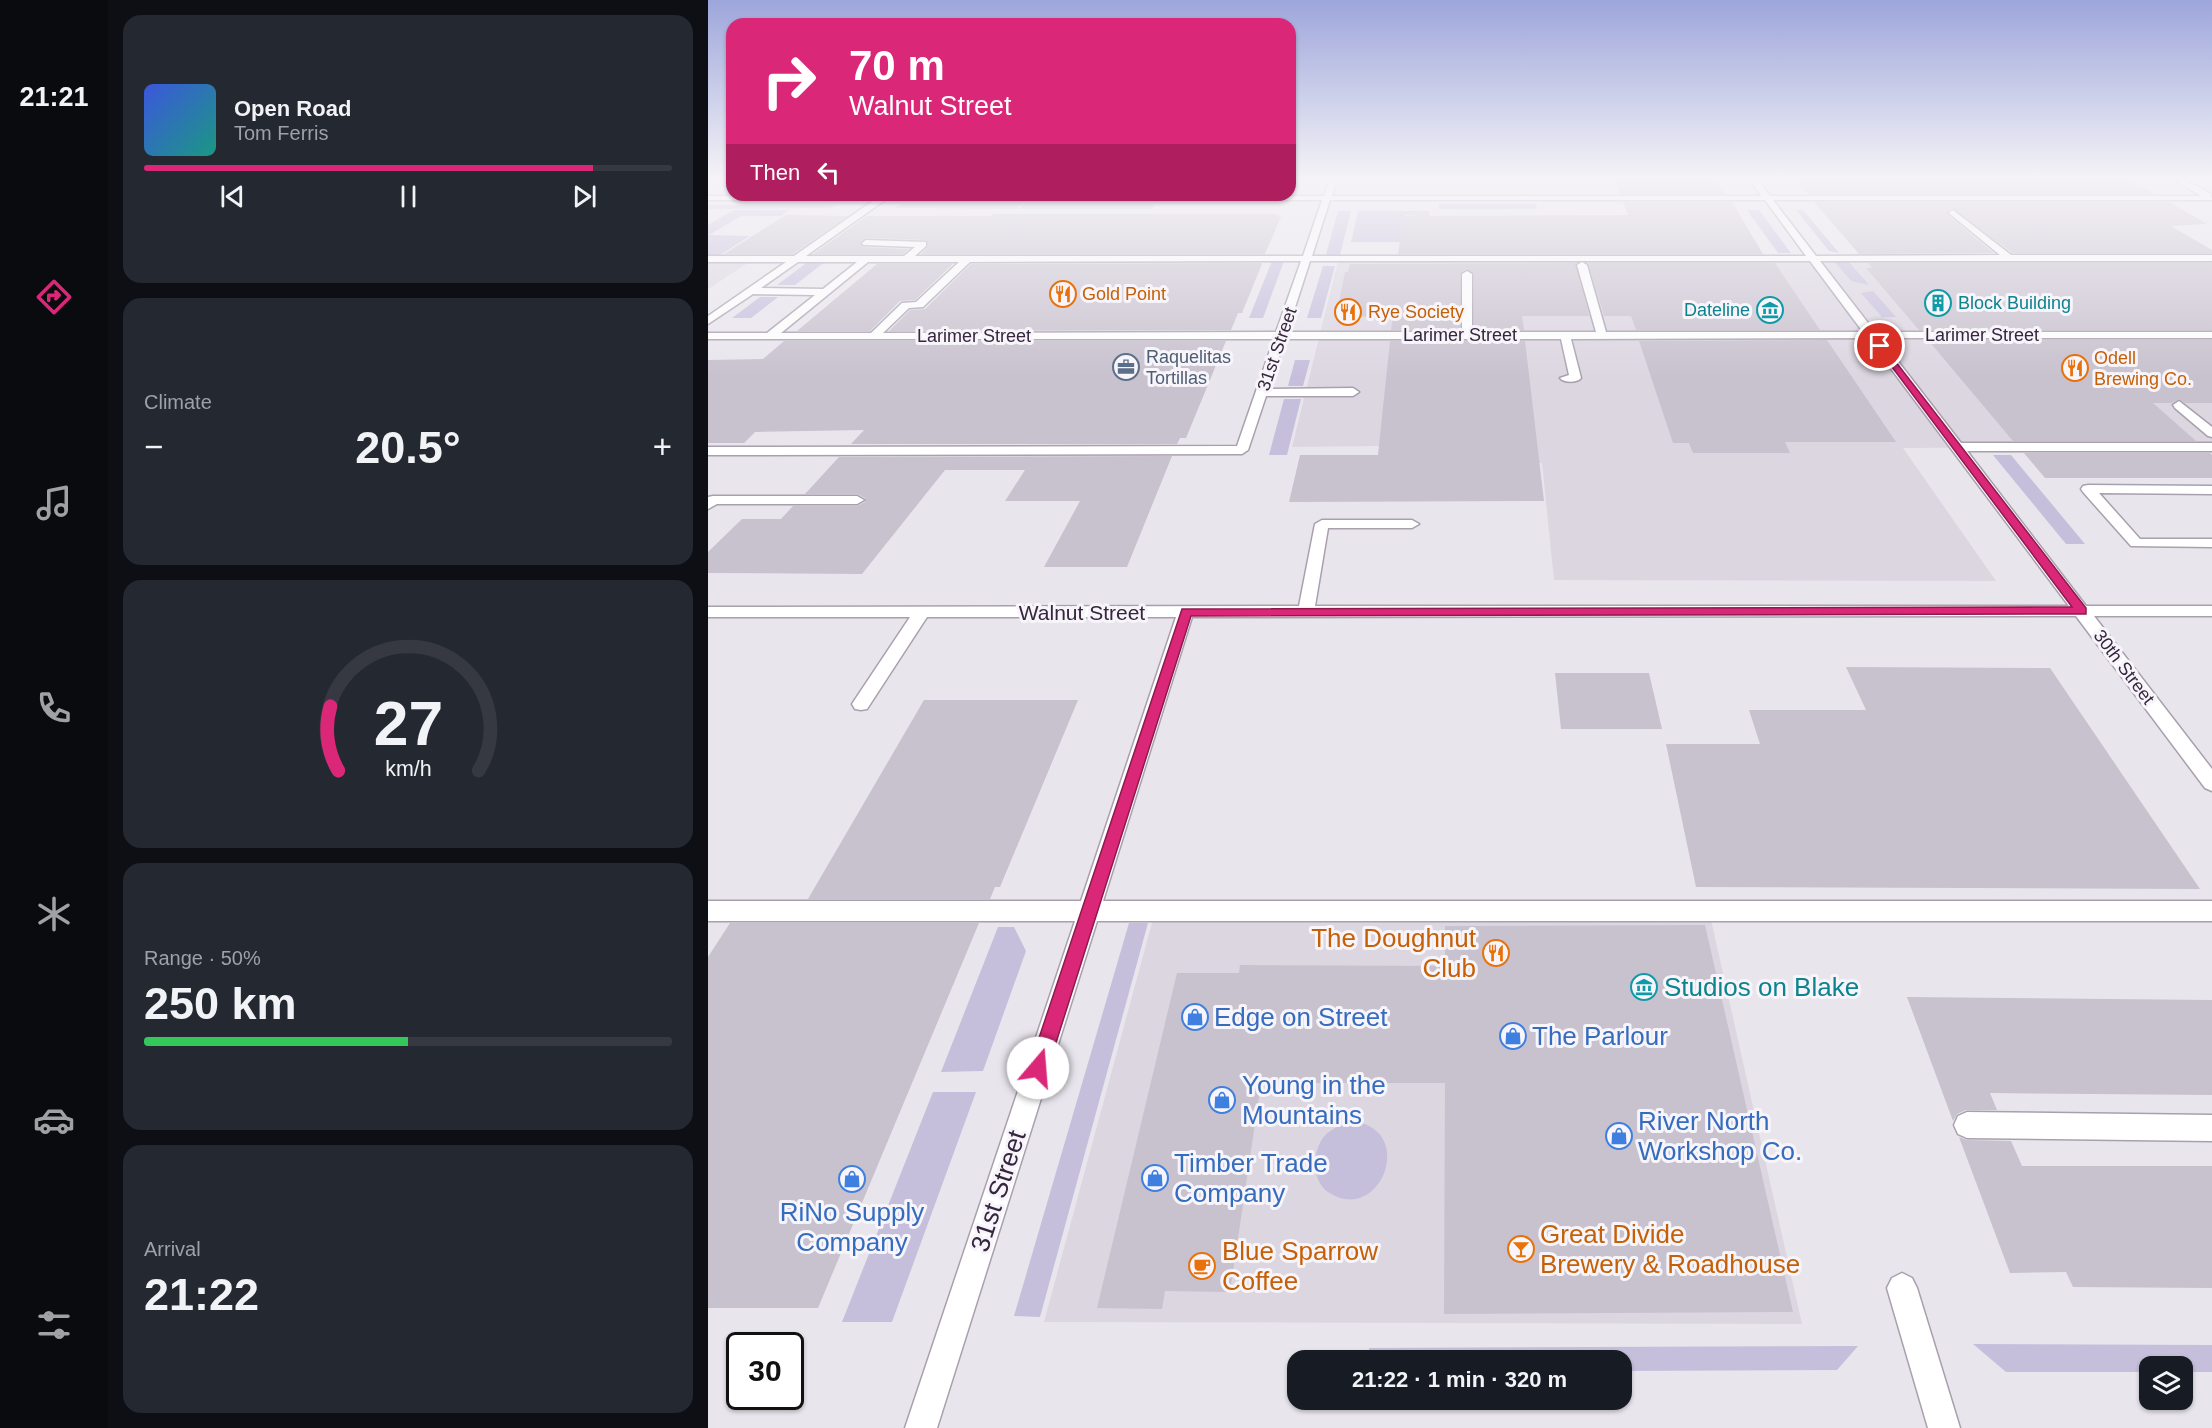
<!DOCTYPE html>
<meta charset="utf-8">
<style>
:root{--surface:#171b24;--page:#242831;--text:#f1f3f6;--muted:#9ea1a6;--line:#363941;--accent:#db2777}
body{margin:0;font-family:Helvetica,sans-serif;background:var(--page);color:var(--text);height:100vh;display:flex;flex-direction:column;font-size:22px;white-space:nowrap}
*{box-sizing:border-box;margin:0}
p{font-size:20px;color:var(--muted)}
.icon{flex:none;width:33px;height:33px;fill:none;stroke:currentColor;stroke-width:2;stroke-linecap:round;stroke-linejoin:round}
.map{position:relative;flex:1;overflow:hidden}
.drawer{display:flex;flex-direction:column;gap:15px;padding:15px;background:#0d0f14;width:600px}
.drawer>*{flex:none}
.top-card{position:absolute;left:18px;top:18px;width:570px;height:183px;border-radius:18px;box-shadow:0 2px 4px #0004;background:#db2777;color:#fff;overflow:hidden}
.controls{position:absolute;left:1431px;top:1356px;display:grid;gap:12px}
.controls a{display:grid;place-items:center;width:54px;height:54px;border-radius:12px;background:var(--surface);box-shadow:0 2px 4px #0004;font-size:30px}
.speed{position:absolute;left:18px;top:1332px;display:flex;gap:12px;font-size:30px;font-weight:700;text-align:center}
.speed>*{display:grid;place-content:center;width:78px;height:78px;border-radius:50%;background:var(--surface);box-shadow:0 2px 4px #0004;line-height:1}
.speed .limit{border:3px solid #111;border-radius:9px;background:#fff;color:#111}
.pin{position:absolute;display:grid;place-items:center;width:51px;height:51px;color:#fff;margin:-26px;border:3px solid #fff;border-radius:50%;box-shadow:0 2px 6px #0007}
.me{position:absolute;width:66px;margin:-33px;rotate:18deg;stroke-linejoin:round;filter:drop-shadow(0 0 4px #0008)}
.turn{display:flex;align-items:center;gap:21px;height:126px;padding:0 24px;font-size:27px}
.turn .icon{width:78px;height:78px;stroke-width:2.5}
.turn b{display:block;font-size:42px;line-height:51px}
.then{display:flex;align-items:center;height:57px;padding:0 24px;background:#0003;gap:12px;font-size:22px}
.big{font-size:45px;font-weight:600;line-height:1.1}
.drawer .tile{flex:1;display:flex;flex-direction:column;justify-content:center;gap:9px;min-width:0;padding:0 21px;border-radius:18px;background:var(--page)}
.drawer .dial{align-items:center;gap:0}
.dial svg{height:156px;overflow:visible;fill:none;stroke:var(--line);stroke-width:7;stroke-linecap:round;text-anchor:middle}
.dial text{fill:var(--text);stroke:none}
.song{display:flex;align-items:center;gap:18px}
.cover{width:72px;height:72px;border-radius:9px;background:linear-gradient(135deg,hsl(230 70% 55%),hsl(170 70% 35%))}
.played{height:6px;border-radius:3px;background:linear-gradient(90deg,var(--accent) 85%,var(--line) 85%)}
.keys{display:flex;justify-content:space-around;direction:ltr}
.heat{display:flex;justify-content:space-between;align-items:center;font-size:33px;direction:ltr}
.charge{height:9px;border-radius:4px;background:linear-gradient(90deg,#34c759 50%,var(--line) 0)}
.trip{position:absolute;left:579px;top:1350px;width:345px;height:60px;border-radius:18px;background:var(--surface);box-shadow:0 2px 4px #0004;font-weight:600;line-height:60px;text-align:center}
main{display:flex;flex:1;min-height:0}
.tabs{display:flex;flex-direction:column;width:108px;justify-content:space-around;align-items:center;background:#090b0e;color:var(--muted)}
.tabs .icon{width:42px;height:42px}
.tabs .active{color:var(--accent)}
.tabs b{font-size:27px;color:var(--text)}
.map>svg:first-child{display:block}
.built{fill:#dcd6e1}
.green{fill:#c5bfdc}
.building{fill:#c8c1ce}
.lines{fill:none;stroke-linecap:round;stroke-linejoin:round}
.minor-casing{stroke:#a9a0ae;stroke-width:3}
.minor{fill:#fff;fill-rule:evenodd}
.route{fill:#db2777;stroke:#8e194d;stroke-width:1.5}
.labels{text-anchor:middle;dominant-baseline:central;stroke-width:6;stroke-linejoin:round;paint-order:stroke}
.far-food-label{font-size:18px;fill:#c56008;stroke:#f7f5fa;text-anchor:start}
.far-culture-label{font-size:18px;fill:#0d838f;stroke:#f7f5fa;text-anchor:start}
.far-street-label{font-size:18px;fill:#36253e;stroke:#f7f5fa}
.far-service-label{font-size:18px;fill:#4e5e75;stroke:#f7f5fa;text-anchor:start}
.street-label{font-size:21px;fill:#36253e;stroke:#f7f5fa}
.near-food-label{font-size:26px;fill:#c56008;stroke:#f7f5fa;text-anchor:start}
.near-culture-label{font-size:26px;fill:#0d838f;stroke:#f7f5fa;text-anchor:start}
.near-shop-label{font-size:26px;fill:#366cbe;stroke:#f7f5fa;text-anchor:start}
.near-street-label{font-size:26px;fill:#36253e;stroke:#f7f5fa}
</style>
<main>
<nav class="tabs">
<b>21:21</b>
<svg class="icon active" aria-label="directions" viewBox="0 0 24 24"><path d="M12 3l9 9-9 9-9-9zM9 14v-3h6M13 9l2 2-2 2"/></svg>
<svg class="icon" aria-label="music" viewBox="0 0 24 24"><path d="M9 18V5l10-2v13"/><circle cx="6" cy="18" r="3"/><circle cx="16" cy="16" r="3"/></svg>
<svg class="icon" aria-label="phone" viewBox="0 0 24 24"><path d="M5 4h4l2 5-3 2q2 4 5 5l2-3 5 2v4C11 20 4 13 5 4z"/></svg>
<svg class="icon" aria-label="climate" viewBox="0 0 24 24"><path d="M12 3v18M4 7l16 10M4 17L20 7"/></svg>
<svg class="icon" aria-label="car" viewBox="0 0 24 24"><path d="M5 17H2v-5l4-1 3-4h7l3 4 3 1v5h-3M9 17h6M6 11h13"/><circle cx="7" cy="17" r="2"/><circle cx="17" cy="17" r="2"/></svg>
<svg class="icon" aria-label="filters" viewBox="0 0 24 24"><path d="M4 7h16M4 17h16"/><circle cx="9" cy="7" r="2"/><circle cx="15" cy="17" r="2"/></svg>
</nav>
<section class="drawer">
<div class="tile">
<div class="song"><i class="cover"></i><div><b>Open Road</b><p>Tom Ferris</p></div></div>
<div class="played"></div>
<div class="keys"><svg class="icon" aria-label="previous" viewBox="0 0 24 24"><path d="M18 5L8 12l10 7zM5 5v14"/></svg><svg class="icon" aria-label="pause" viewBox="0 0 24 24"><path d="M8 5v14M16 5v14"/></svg><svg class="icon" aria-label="next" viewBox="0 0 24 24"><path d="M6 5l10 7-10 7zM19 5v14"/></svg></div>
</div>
<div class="tile"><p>Climate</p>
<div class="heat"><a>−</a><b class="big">20.5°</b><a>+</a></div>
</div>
<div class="tile dial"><svg viewBox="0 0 100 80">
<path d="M14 69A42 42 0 1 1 86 69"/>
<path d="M14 69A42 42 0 0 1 10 36" stroke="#db2777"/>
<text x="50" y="56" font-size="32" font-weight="700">27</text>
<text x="50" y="72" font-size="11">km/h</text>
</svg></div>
<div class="tile"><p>Range · 50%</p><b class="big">250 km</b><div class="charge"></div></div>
<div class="tile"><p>Arrival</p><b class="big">21:22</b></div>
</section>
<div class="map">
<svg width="1504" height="1428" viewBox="0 0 1504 1428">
<rect width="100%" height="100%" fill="#e9e5ed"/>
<!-- built -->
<g class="built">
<path d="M1504 260V446L1195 448 1288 581 846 580 834 463 761 464 760 445 584 447 630 261Z"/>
<path d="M0 261H43L0 289Z"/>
<path d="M445 919 1003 920 1094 1324 336 1322Z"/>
</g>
<!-- green -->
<g class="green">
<path d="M193 204H314L309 209 187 208Z"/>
<path d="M316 204H447L444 209H311Z"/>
<path d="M731 204H828L829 209H731Z"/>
<path d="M0 205H128L122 208 0 209Z"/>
<path d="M26 210H81L72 216H33L1 235 42 236 12 255H0V225Z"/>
<path d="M1039 210H1051L1083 253H1070Z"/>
<path d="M1088 210H1095L1131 253 1121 251Z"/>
<path d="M630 211H643L632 255H618Z"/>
<path d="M650 211H721V217L697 215 695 229 723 242H643Z"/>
<path d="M101 261H118L87 285H69Z"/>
<path d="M564 261H576L555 318H541Z"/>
<path d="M1126 261H1140L1161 285 1143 281Z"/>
<path d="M615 266H627L613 318H599Z"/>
<path d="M1165 291 1188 317H1174L1153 293Z"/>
<path d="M52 297H70L43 318H24Z"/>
<path d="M587 360H602L595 386H580Z"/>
<path d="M576 399H593L579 455H561Z"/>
<path d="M1285 455H1303L1377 544H1358Z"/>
<path d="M421 923H440L332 1317 306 1316Z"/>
<path d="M290 927H306L318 951 275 1071 233 1072Z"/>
<path d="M225 1092H268L184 1322H134Z"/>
<path d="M643 1121C711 1128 672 1227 620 1192 605 1182 604 1156 613 1141 619 1130 632 1125 643 1121Z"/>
<path d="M1265 1344 1504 1345V1372H1475L1474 1366H1442L1441 1372H1298Z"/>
<path d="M1150 1346 1129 1370 914 1371V1360H661V1348Z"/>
</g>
<!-- building -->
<g class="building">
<path d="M905 178H1007L1018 194H911Z"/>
<path d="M1086 178H1420L1447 194H1099Z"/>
<path d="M915 202H1024L1055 254H690L696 216 920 215Z"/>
<path d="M1106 202H1461L1499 224 1463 226 1504 250V253H1304L1244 208 1239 211 1241 216 1286 253 1151 254Z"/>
<path d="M286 214H567L573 217 557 254H213L220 246 218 240 158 238 152 242 155 247 201 249 195 254H105L159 216H283Z"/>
<path d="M78 215 140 216 85 254H16Z"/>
<path d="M868 263 881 316H814L816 330H766V274L758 269 752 274V330H683L685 316 628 317 637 272H640L642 264Z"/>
<path d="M880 263H1067L1112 330H928L923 316H896Z"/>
<path d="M1160 263H1504V330H1211L1158 268H1164Z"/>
<path d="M169 264H245L207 300 192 301 162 331H89Z"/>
<path d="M263 264 553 263 554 264 534 313H530L523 330 181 331 202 310 217 309Z"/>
<path d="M1119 340 1188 442H1077L1082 453H985L981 443H965L931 341Z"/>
<path d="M1220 340H1504V403H1477L1471 399 1464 403H1445L1488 441H1305Z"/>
<path d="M76 341H518L478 438H472L469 444H143L156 430 47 432 36 443H0V360L55 359Z"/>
<path d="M682 341H817L836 501 581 502 592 455H670Z"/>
<path d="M1316 453H1502L1504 455V478H1337Z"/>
<path d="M464 456 419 567H336L372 501H297L317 470H237L154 574 0 573V552L34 519H73L85 506H149L157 502V498L149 494H97L131 457Z"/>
<path d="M1138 667 1342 668 1492 889 988 887 958 744H1052L1041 710H1158Z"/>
<path d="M847 673H941L954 729H853Z"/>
<path d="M216 700H370L292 887H287L282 899H100Z"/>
<path d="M22 923H271L110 1308H0V957Z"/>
<path d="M997 925 1085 1312 736 1314 737 1083H553L522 1292 457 1291 454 1309 389 1308 469 973H531L532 965 737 966V926Z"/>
<path d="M1199 997 1504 1000V1095L1282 1093 1289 1110H1258L1249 1114 1245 1121Z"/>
<path d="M1251 1137 1259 1140 1303 1141 1314 1166H1504V1288L1365 1287 1358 1272 1302 1273Z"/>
</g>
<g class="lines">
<defs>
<g id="minor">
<path d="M622 178H630L624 196H1053L1041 178H1048L1062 196H1493L1464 178H1474L1503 194 1504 200H1065L1108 256 1292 255 1242 214 1241 212 1245 210 1303 255H1504V261H1112L1167 332H1504V338H1172L1253 443H1504V451H1259L1378 606H1504V616H1386L1504 769V791L1497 788 1368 616 484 617 395 901H1504V921H389L229 1428H197L367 921H0V901H373L468 617H219L159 709 153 710 147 709 144 704 202 617H0V607L591 606 607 524 614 520H704L711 524 704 528H620L607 606H1361L1160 338 863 339 873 378C869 383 856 383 852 378L861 375 853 339H577L560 389 645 388 651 392 645 396H558L540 450 534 454 0 455V447L529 446 566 339H0V333H59L107 295 45 294 0 324V316L78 262H0V256H86L166 200H0V196H616ZM177 200H614L595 256H207L218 246V242L158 240 154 243 155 245 207 247 196 256H98ZM622 200H1057L1098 256H604ZM593 261 568 332 175 333 201 308 215 307 262 262ZM602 261H1102L1155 332H898L879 265 874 262 869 265 888 332H764V274L759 271 754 274V332H579ZM90 262H149L115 289 53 288ZM160 262H251L208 302 194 303 163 333H73Z"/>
<path d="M1471 401 1504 427V437L1500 436 1467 408 1465 405Z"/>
<path d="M1380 485 1504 486V494L1391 493 1432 539H1504V547L1423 546 1375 492 1373 489 1375 486Z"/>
<path d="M5 496H149L156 500 149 504H9L0 509V497Z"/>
<path d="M1259 1112 1504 1115V1141L1259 1138 1250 1134 1246 1125 1250 1116Z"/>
<path d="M1194 1273 1204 1278 1209 1288 1252 1428H1220L1179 1288 1184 1278Z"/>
</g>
</defs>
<!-- minor casing -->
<use href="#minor" class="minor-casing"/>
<!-- minor -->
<use href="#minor" class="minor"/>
</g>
<!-- sky -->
<linearGradient id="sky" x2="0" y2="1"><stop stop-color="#9da6db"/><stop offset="0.47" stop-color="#f5f3f7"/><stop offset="1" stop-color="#f5f3f7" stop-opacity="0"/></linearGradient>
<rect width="1504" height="378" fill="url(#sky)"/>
<!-- route -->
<path class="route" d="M1169 344H1174L1378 608V614L483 616 340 1068 337 1075 330 1077 324 1075 321 1068 474 609 1364 607 1169 347Z"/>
<!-- icons -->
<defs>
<symbol id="restaurant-ring" viewBox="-11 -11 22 22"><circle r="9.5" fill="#f7f5fa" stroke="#e8710a" stroke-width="1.5"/><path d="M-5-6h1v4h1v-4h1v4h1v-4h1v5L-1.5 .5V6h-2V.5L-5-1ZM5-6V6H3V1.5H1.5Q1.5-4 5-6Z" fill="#e8710a"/></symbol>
<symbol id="building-ring" viewBox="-11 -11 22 22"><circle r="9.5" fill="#f7f5fa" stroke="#0f9aa8" stroke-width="1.5"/><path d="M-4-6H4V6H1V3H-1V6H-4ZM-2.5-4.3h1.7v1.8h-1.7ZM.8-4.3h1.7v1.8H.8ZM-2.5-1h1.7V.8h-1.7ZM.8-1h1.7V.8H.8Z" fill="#0f9aa8"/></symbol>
<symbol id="museum-ring" viewBox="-11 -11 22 22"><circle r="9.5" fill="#f7f5fa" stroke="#0f9aa8" stroke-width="1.5"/><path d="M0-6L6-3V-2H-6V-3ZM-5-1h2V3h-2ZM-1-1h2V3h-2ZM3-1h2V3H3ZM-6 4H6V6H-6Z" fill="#0f9aa8"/></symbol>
<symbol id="office-ring" viewBox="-11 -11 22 22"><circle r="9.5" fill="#f7f5fa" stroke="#5c6f8a" stroke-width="1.5"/><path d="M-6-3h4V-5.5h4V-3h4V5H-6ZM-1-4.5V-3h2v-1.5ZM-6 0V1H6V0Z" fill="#5c6f8a"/></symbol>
<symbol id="shop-ring" viewBox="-11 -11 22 22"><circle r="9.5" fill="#f7f5fa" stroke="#3f7fe0" stroke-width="1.5"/><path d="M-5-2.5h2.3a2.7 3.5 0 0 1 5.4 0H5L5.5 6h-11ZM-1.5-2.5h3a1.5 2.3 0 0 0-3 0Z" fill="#3f7fe0"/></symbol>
<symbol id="bar-ring" viewBox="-11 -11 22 22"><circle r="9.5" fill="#f7f5fa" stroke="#e8710a" stroke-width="1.5"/><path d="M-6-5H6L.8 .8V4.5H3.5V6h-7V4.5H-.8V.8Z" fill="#e8710a"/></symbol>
<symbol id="cafe-ring" viewBox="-11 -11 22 22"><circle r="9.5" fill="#f7f5fa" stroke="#e8710a" stroke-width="1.5"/><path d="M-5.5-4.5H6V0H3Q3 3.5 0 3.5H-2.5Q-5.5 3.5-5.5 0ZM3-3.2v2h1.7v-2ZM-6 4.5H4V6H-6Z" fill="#e8710a"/></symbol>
</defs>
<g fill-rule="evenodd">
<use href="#restaurant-ring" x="340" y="279" width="30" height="30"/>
<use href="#building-ring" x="1215" y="288" width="30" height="30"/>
<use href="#museum-ring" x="1047" y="295" width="30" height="30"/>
<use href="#restaurant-ring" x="625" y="297" width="30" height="30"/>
<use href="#office-ring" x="403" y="352" width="30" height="30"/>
<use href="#restaurant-ring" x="1352" y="353" width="30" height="30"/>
<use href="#restaurant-ring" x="773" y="938" width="30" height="30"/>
<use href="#museum-ring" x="921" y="972" width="30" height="30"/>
<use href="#shop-ring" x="472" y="1002" width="30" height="30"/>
<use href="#shop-ring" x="790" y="1021" width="30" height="30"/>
<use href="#shop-ring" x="499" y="1085" width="30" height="30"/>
<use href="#shop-ring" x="896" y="1121" width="30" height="30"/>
<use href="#shop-ring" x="432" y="1163" width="30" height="30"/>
<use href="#shop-ring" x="129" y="1164" width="30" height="30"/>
<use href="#bar-ring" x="798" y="1234" width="30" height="30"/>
<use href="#cafe-ring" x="479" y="1251" width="30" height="30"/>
</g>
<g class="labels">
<!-- far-food labels -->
<g class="far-food-label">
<text x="374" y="294">Gold Point</text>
<text x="660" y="312">Rye Society</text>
<text x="1386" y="358">Odell<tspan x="1386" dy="21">Brewing Co.</tspan></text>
</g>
<!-- far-culture labels -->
<g class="far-culture-label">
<text x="1250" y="303">Block Building</text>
<text x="1042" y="310" text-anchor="end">Dateline</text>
</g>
<!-- far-street labels -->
<g class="far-street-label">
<text x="752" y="335">Larimer Street</text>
<text x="1274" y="335">Larimer Street</text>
<text x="266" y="336">Larimer Street</text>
<text transform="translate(569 349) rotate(-71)">31st Street</text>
<text transform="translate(1416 667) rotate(53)">30th Street</text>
</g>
<!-- far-service labels -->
<g class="far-service-label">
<text x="438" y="357">Raquelitas<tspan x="438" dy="21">Tortillas</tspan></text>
</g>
<!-- street labels -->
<g class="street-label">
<text x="374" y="612">Walnut Street</text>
</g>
<!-- near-food labels -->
<g class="near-food-label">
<text x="768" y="938" text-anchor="end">The Doughnut<tspan x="768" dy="30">Club</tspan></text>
<text x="832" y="1234">Great Divide<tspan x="832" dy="30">Brewery &amp; Roadhouse</tspan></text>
<text x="514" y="1251">Blue Sparrow<tspan x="514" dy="30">Coffee</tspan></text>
</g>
<!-- near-culture labels -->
<g class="near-culture-label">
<text x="956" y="987">Studios on Blake</text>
</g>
<!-- near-shop labels -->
<g class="near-shop-label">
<text x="506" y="1017">Edge on Street</text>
<text x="824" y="1036">The Parlour</text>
<text x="534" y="1085">Young in the<tspan x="534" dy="30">Mountains</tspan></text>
<text x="930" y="1121">River North<tspan x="930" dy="30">Workshop Co.</tspan></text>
<text x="466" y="1163">Timber Trade<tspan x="466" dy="30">Company</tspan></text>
<text x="144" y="1212" text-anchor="middle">RiNo Supply<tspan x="144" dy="30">Company</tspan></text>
</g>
<!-- near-street labels -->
<g class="near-street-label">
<text transform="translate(290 1191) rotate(-72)">31st Street</text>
</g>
</g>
</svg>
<div class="controls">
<a><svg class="icon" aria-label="layers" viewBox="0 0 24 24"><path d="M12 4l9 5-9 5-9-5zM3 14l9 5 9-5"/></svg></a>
</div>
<div class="speed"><div class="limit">30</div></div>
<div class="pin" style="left:1172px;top:346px;background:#d93025"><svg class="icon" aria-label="arrive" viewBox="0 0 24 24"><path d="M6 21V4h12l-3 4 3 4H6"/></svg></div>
<svg class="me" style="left:330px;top:1068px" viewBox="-20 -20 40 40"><circle r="19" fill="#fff"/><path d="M0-13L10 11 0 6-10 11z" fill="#db2777"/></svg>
<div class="trip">21:22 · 1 min · 320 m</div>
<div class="top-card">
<div class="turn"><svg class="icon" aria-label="right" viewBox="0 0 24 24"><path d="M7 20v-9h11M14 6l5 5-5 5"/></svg><div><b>70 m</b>Walnut Street</div></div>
<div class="then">Then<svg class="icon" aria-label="left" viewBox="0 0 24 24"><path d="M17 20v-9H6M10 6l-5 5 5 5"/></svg></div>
</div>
</div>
</main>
